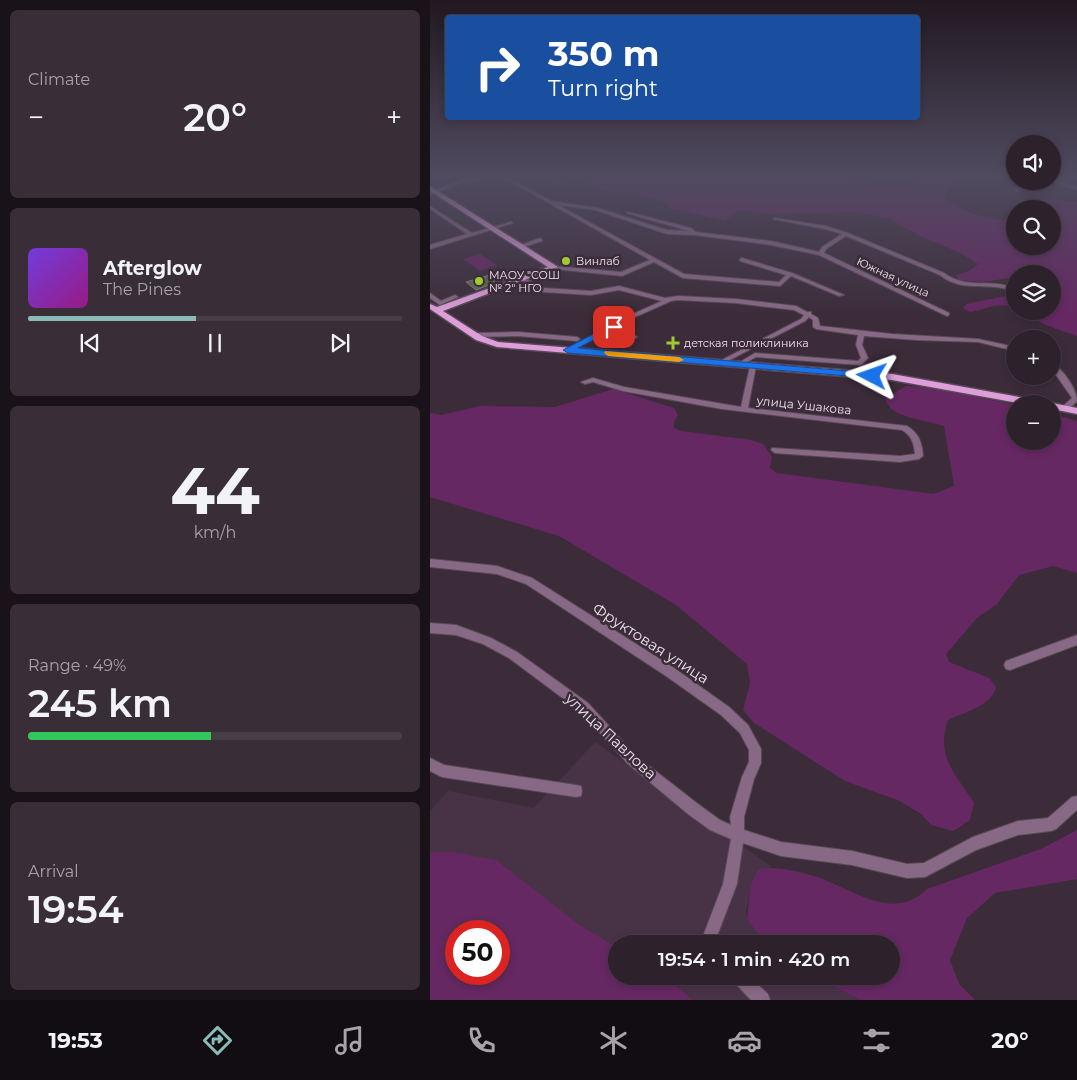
<!DOCTYPE html>
<meta charset="utf-8">
<style>
:root{--surface:#2d212c;--page:#392e38;--text:#f1f3f6;--muted:#a7a3a9;--line:#483e48;--accent:#8bbbb9}
body{margin:0;font-family:Montserrat,sans-serif;background:var(--page);color:var(--text);height:100vh;display:flex;flex-direction:column;font-size:19px;white-space:nowrap}
*{box-sizing:border-box;margin:0}
p{font-size:16px;color:var(--muted)}
.icon{flex:none;width:28px;height:28px;fill:none;stroke:currentColor;stroke-width:2;stroke-linecap:round;stroke-linejoin:round}
.map{position:relative;flex:1;overflow:hidden}
.panel{display:flex;flex-direction:column;gap:10px;padding:10px;background:#191218;width:430px}
.panel>*{flex:none}
.top-card{position:absolute;left:15px;top:15px;width:475px;height:105px;border-radius:5px;box-shadow:0 2px 8px #0003,0 0 0 1px var(--line);background:#1a4fa0;color:#fff;overflow:hidden}
.controls{position:absolute;left:576px;top:135px;display:grid;gap:10px}
.controls a{display:grid;place-items:center;width:55px;height:55px;border-radius:50%;background:var(--surface);box-shadow:0 2px 8px #0003,0 0 0 1px var(--line);font-size:25px}
.speed{position:absolute;left:15px;top:920px;display:flex;gap:10px;font-size:25px;font-weight:700;text-align:center}
.speed>*{display:grid;place-content:center;width:65px;height:65px;border-radius:50%;background:var(--surface);box-shadow:0 2px 8px #0003,0 0 0 1px var(--line);line-height:1}
.speed .limit{border:8px solid #d22;background:#fff;color:#111}
.pin{position:absolute;display:grid;place-items:center;width:42px;height:42px;color:#fff;margin:-21px;border-radius:10px;box-shadow:0 2px 8px #0006}
.me{position:absolute;width:55px;margin:-28px;rotate:274deg;stroke-linejoin:round;filter:drop-shadow(0 0 4px #0008)}
.turn{display:flex;align-items:center;gap:18px;height:105px;padding:0 20px;font-size:22px}
.turn .icon{width:65px;height:65px;stroke-width:2.5}
.turn b{display:block;font-size:35px;line-height:42px}
.big{font-size:38px;font-weight:600;line-height:1.1}
.panel .tile{flex:1;display:flex;flex-direction:column;justify-content:center;gap:8px;min-width:0;padding:0 18px;border-radius:8px;background:var(--page)}
.panel .dial{align-items:center;gap:0}
.dial b{font-size:65px;line-height:1}
.song{display:flex;align-items:center;gap:15px}
.cover{width:60px;height:60px;border-radius:8px;background:linear-gradient(135deg,hsl(260 70% 55%),hsl(310 70% 35%))}
.played{height:5px;border-radius:2px;background:linear-gradient(90deg,var(--accent) 45%,var(--line) 45%)}
.keys{display:flex;justify-content:space-around;direction:ltr}
.heat{display:flex;justify-content:space-between;align-items:center;font-size:28px;direction:ltr}
.charge{height:8px;border-radius:4px;background:linear-gradient(90deg,#34c759 49%,var(--line) 0)}
.trip{position:absolute;left:178px;top:935px;width:292px;height:50px;border-radius:25px;background:var(--surface);box-shadow:0 2px 8px #0003,0 0 0 1px var(--line);font-weight:600;line-height:50px;text-align:center}
.menu{display:flex;height:80px;justify-content:space-around;align-items:center;background:#120d12;color:var(--muted)}
.menu .icon{width:35px;height:35px}
.menu .selected{color:var(--accent)}
.menu b{font-size:22px;color:var(--text)}
main{display:flex;flex:1;min-height:0}
.map>svg:first-child{display:block}
.built{fill:#483346}
.green{fill:#662863;fill-rule:evenodd}
.building{fill:#616954;stroke:#7c846f}
.lines{fill:none;stroke-linecap:round;stroke-linejoin:round}
.minor-casing{stroke:#584956;stroke-width:2}
.major-casing{stroke:#584956;stroke-width:3}
.minor{fill:#886985;fill-rule:evenodd}
.major{fill:#de9ed9;fill-rule:evenodd}
.route{fill:#1a73e8;stroke:#114b97}
.slow{fill:#f59e0b}
.poi-dot{fill:#9fca2d;stroke:#3c2c3a;stroke-width:2}
.labels{text-anchor:middle;dominant-baseline:central;stroke-width:5;stroke-linejoin:round;paint-order:stroke}
.far-poi-label{font-size:11px;fill:#ece2eb;stroke:#3c2c3a;text-anchor:start}
.far-street-label{font-size:11px;fill:#ece2eb;stroke:#3c2c3a}
.street-label{font-size:12px;fill:#ece2eb;stroke:#3c2c3a}
.near-street-label{font-size:15px;fill:#ece2eb;stroke:#3c2c3a}
</style>
<main>
<section class="panel">
<div class="tile"><p>Climate</p>
<div class="heat"><a>−</a><b class="big">20°</b><a>+</a></div>
</div>
<div class="tile">
<div class="song"><i class="cover"></i><div><b>Afterglow</b><p>The Pines</p></div></div>
<div class="played"></div>
<div class="keys"><svg class="icon" aria-label="previous" viewBox="0 0 24 24"><path d="M18 5L8 12l10 7zM5 5v14"/></svg><svg class="icon" aria-label="pause" viewBox="0 0 24 24"><path d="M8 5v14M16 5v14"/></svg><svg class="icon" aria-label="next" viewBox="0 0 24 24"><path d="M6 5l10 7-10 7zM19 5v14"/></svg></div>
</div>
<div class="tile dial"><b>44</b><p>km/h</p></div>
<div class="tile"><p>Range · 49%</p><b class="big">245 km</b><div class="charge"></div></div>
<div class="tile"><p>Arrival</p><b class="big">19:54</b></div>
</section>
<div class="map">
<svg width="647" height="1000" viewBox="0 0 647 1000">
<rect width="100%" height="100%" fill="#3c2c3a"/>
<!-- built -->
<g class="built">
<path d="M165 742 342 867 328 869 316 910 317 919 328 934 339 944H186V947L21 852H0V811L18 791 104 808Z"/>
<path d="M236 976H384L430 1000H263Z"/>
</g>
<!-- green -->
<g class="green">
<path d="M121 175H405L417 180 476 186 492 175 530 177 513 196C534 215 558 218 585 222V246H622L623 219 626 218 623 213 622 209H619L610 199 647 202V336L616 325 590 311H622V274H585V277L553 282 528 280 526 275 539 271 548 264 530 253 488 235 460 219 428 212 340 214 310 210 295 221 240 208 235 202 202 194 197 197 169 189 171 186 147 181 129 185 119 182 123 177Z"/>
<path d="M50 254 67 265 50 271 33 259Z"/>
<path d="M585 294V309C569 300 556 310 540 312L533 308 537 304Z"/>
<path d="M476 386 505 388 585 405V441H622L623 414 647 421V573L623 566 589 575 567 604 547 618 516 654 519 662 559 678 566 687C562 706 534 712 518 720 505 757 526 774 544 803L540 820 523 831 501 825 491 814 470 801 415 781 324 723 313 710 320 683 317 664 246 605 129 536 0 497V413L11 415 50 406 125 407 183 389 244 408 248 415 244 422V428L251 431 321 440 333 444 342 457 340 468 347 473 504 494 524 486 514 426C495 419 461 419 455 399Z"/>
<path d="M647 830V879L565 893 537 918 520 960 529 984 545 1000H430L384 976H461V944H339L328 934 317 919 321 885 328 869C347 865 382 874 400 882 432 896 467 919 497 889L611 849Z"/>
<path d="M0 852H21L66 860 148 924 186 947V976H236L263 1000H0ZM26 931H69V974H26Z"/>
</g>
<!-- building -->
<path class="building" d="M66 273 75 279 46 290 36 282Z"/>
<g class="lines">
<defs>
<g id="minor">
<path d="M59 175H67L32 183 0 195V192L29 181Z"/>
<path d="M69 175H74L121 201 168 208 237 230 259 231 196 213 198 212 261 228 266 232 341 241 389 252 392 247 412 234 395 229 343 219 345 218 396 226 418 233 514 273C536 290 561 278 585 288V292C578 290 572 287 565 287 545 285 527 289 510 275L416 236 396 249 394 253 519 313V315L517 316 389 255 341 245 265 235 237 234 165 210 128 205 254 274 349 282 356 275 310 261V259L312 258 362 273 414 295 409 296 361 276 350 286 253 278 224 262 192 276 124 269 121 267 122 266 191 272 220 260Z"/>
<path d="M622 179 647 187V190L621 181Z"/>
<path d="M600 181H606L587 191 583 190Z"/>
<path d="M0 206 42 233 81 222 83 223 0 249V245L37 234 0 209Z"/>
<path d="M110 238 112 239V241L91 248 88 246Z"/>
<path d="M92 279H96L114 288 161 291 189 286 235 298 248 296 306 299 366 306 377 312H381V314L388 318 390 326 462 334 548 339 585 347V351L548 342 487 340 434 336 432 345 438 358 432 364 430 365 326 357 310 366 308 367 305 365 325 353 428 361 431 358 426 345 428 335 386 329 383 327V320L379 317 375 321 290 365 287 363 288 362 371 319 374 315 364 310 306 303 248 300 241 301 187 325 184 323 185 322 232 301 189 290 161 295 113 292 92 281Z"/>
<path d="M0 293 11 301 25 295 28 297 10 305 0 298Z"/>
<path d="M184 325 191 326 207 337 185 346H181V344L199 337 188 329H185L139 351 137 352 134 350Z"/>
<path d="M88 332 147 337 150 339 147 341 88 336 44 337 41 335 44 333Z"/>
<path d="M323 364 326 366 318 408 477 426C489 433 492 443 493 456L489 459 470 462 345 453 341 450 342 448 470 456 485 454C484 444 482 436 472 430L292 409 193 391 163 382 155 384 151 382 163 378 194 387 311 407 320 366Z"/>
<path d="M622 364C633 368 647 390 647 401L638 410H632L631 408 642 398 622 369Z"/>
<path d="M0 559 67 566 102 578 244 668 299 707 318 725 331 749V763L324 779 314 817V830L351 842 422 851 477 864 494 863 543 837 588 821 618 818 642 797 647 796V810L626 829 621 831 588 835 546 850 495 877 477 878 422 865 351 856 313 843 307 884 287 936 288 944H274L273 936 293 884 301 839 280 830 258 814 197 763 150 711 79 658 53 644 26 635 0 633V623L26 625 61 638 87 652 158 703 205 755 268 804 290 820 301 825 300 817 312 777 319 762V750L310 733 291 715 236 676 96 584 67 574 0 567Z"/>
<path d="M647 635V645L580 670 576 669 574 665 576 661Z"/>
<path d="M0 758 14 765 146 785 151 786 152 791 151 796 146 797 12 777 0 771Z"/>
<path d="M300 976H319L338 994 340 1000H321L303 981Z"/>
</g>
<g id="major">
<path d="M0 186 128 267 13 311 52 336 68 342 462 374 611 401 616 404H594L462 380 67 347 46 340 0 309V304L7 307 118 267 0 191Z"/>
<path d="M622 403 647 408V414L622 409V404H619Z"/>
</g>
</defs>
<!-- minor casing -->
<use href="#minor" class="minor-casing"/>
<!-- major casing -->
<use href="#major" class="major-casing"/>
<!-- minor -->
<use href="#minor" class="minor"/>
<!-- major -->
<use href="#major" class="major"/>
</g>
<!-- sky -->
<linearGradient id="sky" x2="0" y2="1"><stop stop-color="#211820"/><stop offset="0.56" stop-color="#504b60"/><stop offset="1" stop-color="#504b60" stop-opacity="0"/></linearGradient>
<rect width="647" height="315" fill="url(#sky)"/>
<!-- route -->
<path class="route" d="M181 325 188 327 148 348 442 373 447 376 442 378 138 353 133 350Z"/>
<!-- slow -->
<path class="slow" d="M175 351 249 357 254 360 249 362 178 356 174 353Z"/>
<!-- markers -->
<g class="poi-dot">
<circle cx="136" cy="261" r="5"/>
<circle cx="49" cy="281" r="5"/>
<path d="M240.5 335.5h5v5h5v5h-5v5h-5v-5h-5v-5h5z"/>
</g>
<g class="labels">
<!-- far-poi labels -->
<g class="far-poi-label">
<text x="146" y="261">Винлаб</text>
<text x="59" y="275">МАОУ "СОШ<tspan x="59" dy="13">№ 2" НГО</tspan></text>
<text x="254" y="343">детская поликлиника</text>
</g>
<!-- far-street labels -->
<g class="far-street-label">
<text transform="translate(463 277) rotate(25)">Южная улица</text>
</g>
<!-- street labels -->
<g class="street-label">
<text transform="translate(374 405) rotate(6)">улица Ушакова</text>
</g>
<!-- near-street labels -->
<g class="near-street-label">
<text transform="translate(221 643) rotate(33)">Фруктовая улица</text>
<text transform="translate(181 736) rotate(43)">улица Павлова</text>
</g>
</g>
</svg>
<div class="controls">
<a><svg class="icon" aria-label="sound" viewBox="0 0 24 24"><path d="M4 9h4l5-4v14l-5-4H4zM17 9q2 3 0 6"/></svg></a>
<a><svg class="icon" aria-label="search" viewBox="0 0 24 24"><circle cx="10" cy="10" r="6"/><path d="M15 15l6 6"/></svg></a>
<a><svg class="icon" aria-label="layers" viewBox="0 0 24 24"><path d="M12 4l9 5-9 5-9-5zM3 14l9 5 9-5"/></svg></a>
<a>+</a>
<a>−</a>
</div>
<div class="speed"><div class="limit">50</div></div>
<div class="pin" style="left:184px;top:327px;background:#d93025"><svg class="icon" aria-label="arrive" viewBox="0 0 24 24"><path d="M6 21V4h12l-3 4 3 4H6"/></svg></div>
<svg class="me" style="left:442px;top:376px" viewBox="-20 -20 40 40"><path d="M0-17L14 15 0 8-14 15z" fill="#1a73e8" stroke="#fff" stroke-width="4"/></svg>
<div class="trip">19:54 · 1 min · 420 m</div>
<div class="top-card">
<div class="turn"><svg class="icon" aria-label="right" viewBox="0 0 24 24"><path d="M7 20v-9h11M14 6l5 5-5 5"/></svg><div><b>350 m</b>Turn right</div></div>
</div>
</div>
</main>
<nav class="menu">
<b>19:53</b>
<svg class="icon selected" aria-label="directions" viewBox="0 0 24 24"><path d="M12 3l9 9-9 9-9-9zM9 14v-3h6M13 9l2 2-2 2"/></svg>
<svg class="icon" aria-label="music" viewBox="0 0 24 24"><path d="M9 18V5l10-2v13"/><circle cx="6" cy="18" r="3"/><circle cx="16" cy="16" r="3"/></svg>
<svg class="icon" aria-label="phone" viewBox="0 0 24 24"><path d="M5 4h4l2 5-3 2q2 4 5 5l2-3 5 2v4C11 20 4 13 5 4z"/></svg>
<svg class="icon" aria-label="climate" viewBox="0 0 24 24"><path d="M12 3v18M4 7l16 10M4 17L20 7"/></svg>
<svg class="icon" aria-label="car" viewBox="0 0 24 24"><path d="M5 17H2v-5l4-1 3-4h7l3 4 3 1v5h-3M9 17h6M6 11h13"/><circle cx="7" cy="17" r="2"/><circle cx="17" cy="17" r="2"/></svg>
<svg class="icon" aria-label="filters" viewBox="0 0 24 24"><path d="M4 7h16M4 17h16"/><circle cx="9" cy="7" r="2"/><circle cx="15" cy="17" r="2"/></svg>
<b>20°</b>
</nav>
